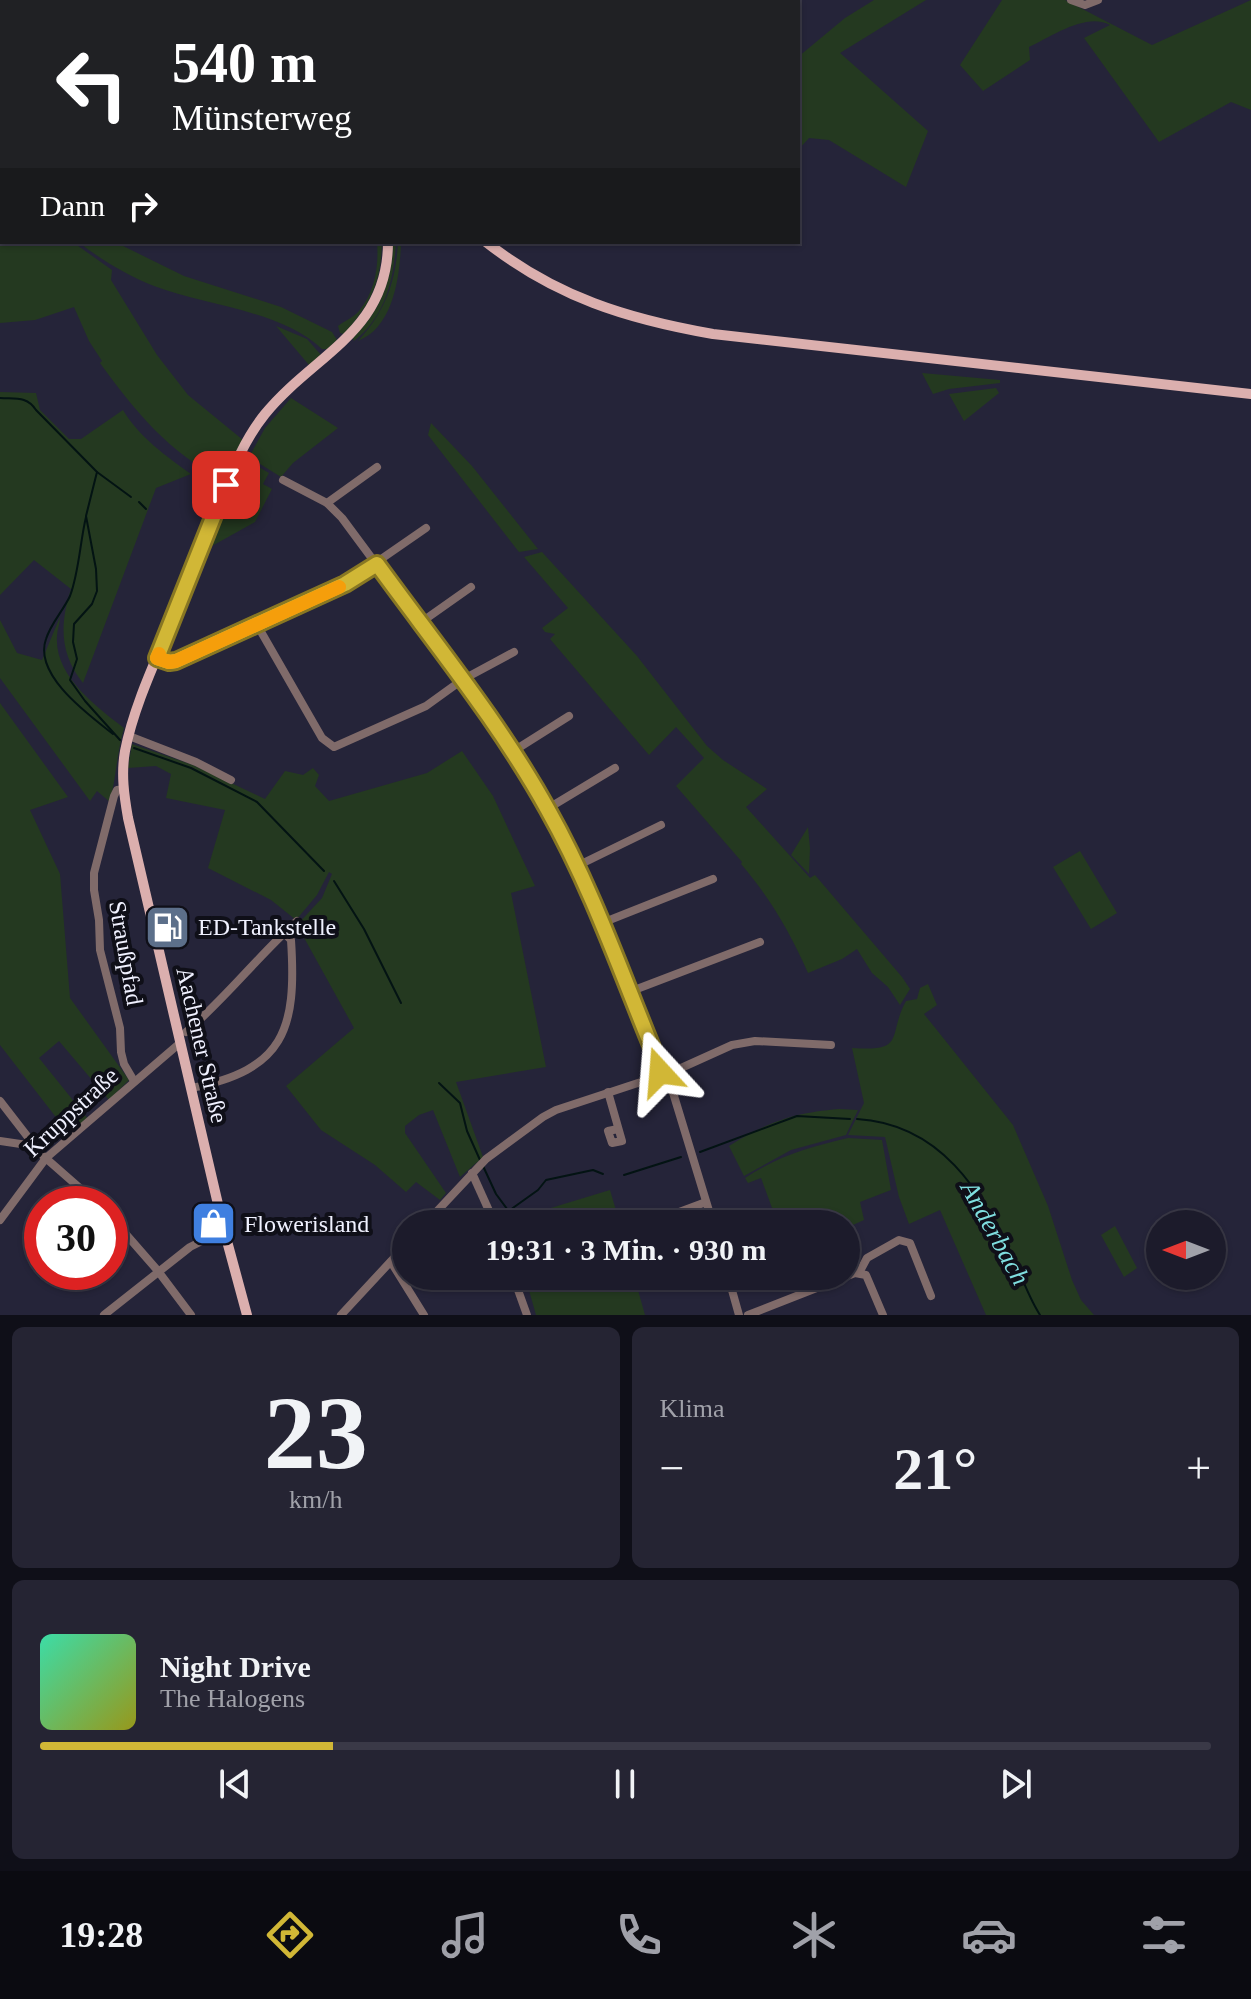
<!DOCTYPE html>
<html lang="de">
<meta charset="utf-8">
<style>
:root{--surface:#1c1b2b;--page:#252433;--text:#f1f3f6;--muted:#a0a1a9;--line:#3a3947;--accent:#d1b736}
body{margin:0;font-family:"Times New Roman",serif;background:var(--page);color:var(--text);height:100vh;display:flex;flex-direction:column;font-size:30px;white-space:nowrap}
*{box-sizing:border-box;margin:0}
p{font-size:26px;color:var(--muted)}
.icon{flex:none;width:44px;height:44px;fill:none;stroke:currentColor;stroke-width:2;stroke-linecap:round;stroke-linejoin:round}
.map{position:relative;height:1315px;overflow:hidden}
.details{display:flex;flex-direction:column;gap:12px;padding:12px;background:#0f0f18;flex:1}
.details>*{flex:none}
.banner{position:absolute;left:0px;top:0px;width:800px;height:244px;box-shadow:0 2px 6px #0004,0 0 0 2px var(--line);background:#202124;color:#fff;overflow:hidden}
.needle{width:52px;rotate:270deg}
.controls{position:absolute;left:1146px;top:1210px;display:grid;gap:16px}
.controls a{display:grid;place-items:center;width:80px;height:80px;border-radius:50%;background:var(--surface);box-shadow:0 2px 6px #0004,0 0 0 2px var(--line);font-size:40px}
.speed{position:absolute;left:24px;top:1186px;display:flex;gap:16px;font-size:40px;font-weight:700;text-align:center}
.speed>*{display:grid;place-content:center;width:104px;height:104px;border-radius:50%;background:var(--surface);box-shadow:0 2px 6px #0004,0 0 0 2px var(--line);line-height:1}
.speed .limit{border:12px solid #d22;background:#fff;color:#111}
.pin{position:absolute;display:grid;place-items:center;width:68px;height:68px;color:#fff;margin:-34px;border-radius:16px;box-shadow:0 4px 12px #0006}
.me{position:absolute;width:88px;margin:-44px;rotate:341deg;stroke-linejoin:round;filter:drop-shadow(0 0 6px #0008)}
.turn{display:flex;align-items:center;gap:28px;height:168px;padding:0 40px;font-size:36px}
.turn .icon{width:104px;height:104px;stroke-width:2.5}
.turn b{display:block;font-size:56px;line-height:68px}
.then{display:flex;align-items:center;height:76px;padding:0 40px;background:#0003;gap:16px;font-size:30px}
.big{font-size:60px;font-weight:700;line-height:1.1}
.details .card{flex:1;display:flex;flex-direction:column;justify-content:center;gap:12px;min-width:0;padding:0 28px;border-radius:12px;background:var(--page)}
.details .dial{align-items:center;gap:0}
.dial b{font-size:104px;line-height:1}
.song{display:flex;align-items:center;gap:24px}
.cover{width:96px;height:96px;border-radius:12px;background:linear-gradient(135deg,hsl(160 70% 55%),hsl(60 70% 35%))}
.played{height:8px;border-radius:4px;background:linear-gradient(90deg,var(--accent) 25%,var(--line) 25%)}
.keys{display:flex;justify-content:space-around;direction:ltr}
.heat{display:flex;justify-content:space-between;align-items:center;font-size:44px;direction:ltr}
.details .tiles{flex:1;display:grid;gap:12px;grid-template-columns:1fr 1fr}
.card:last-child{grid-column:span 2}
.trip{position:absolute;left:392px;top:1210px;width:468px;height:80px;border-radius:40px;background:var(--surface);box-shadow:0 2px 6px #0004,0 0 0 2px var(--line);font-weight:700;line-height:80px;text-align:center}
.tab-bar{display:flex;height:128px;justify-content:space-around;align-items:center;background:#0b0b11;color:var(--muted)}
.tab-bar .icon{width:56px;height:56px}
.tab-bar .current{color:var(--accent)}
.tab-bar b{font-size:36px;color:var(--text)}
.map>svg:first-child{display:block}
.green{fill:#243920}
.lines{fill:none;stroke-linecap:round;stroke-linejoin:round}
.stream{stroke:#031313;stroke-width:2}
.minor{stroke:#806b6a;stroke-width:8}
.major{stroke:#dbafae;stroke-width:10}
.route-casing{stroke:#887723;stroke-width:20}
.route{stroke:#d1b736;stroke-width:14}
.slow{stroke:#f59e0b;stroke-width:14}
.labels{text-anchor:middle;dominant-baseline:central;stroke-width:8;stroke-linejoin:round;paint-order:stroke}
.poi-label{font-size:24px;fill:#f0f1ff;stroke:#0f0f18;text-anchor:start}
.street-label{font-size:24px;fill:#f0f1ff;stroke:#0f0f18}
.water-label{font-size:26px;font-style:italic;fill:#7fdedf;stroke:#0f0f18}
</style>
<div class="map">
<svg width="1251" height="1315" viewBox="0 0 1251 1315">
<rect width="100%" height="100%" fill="#252439"/>
<!-- green -->
<g class="green">
<path d="M874 0H926L840 53 928 131 906 187 829 140 809 138 798 150V57L845 18Z"/>
<path d="M1002 0H1065L1152 45 1251 0V110L1231 102 1159 142 1084 38 1110 25C1087 12 1052 36 1029 47L1030 60 983 91 960 65Z"/>
<path d="M28 242 74 243 112 270 111 280 157 355 188 395 243 440 223 480C170 454 134 410 100 363L102 361 89 341 74 307 35 320 0 323V245Z"/>
<path d="M78 242H115L184 276 281 307 332 332 337 340 327 349H322C281 310 206 306 154 286 126 275 102 260 78 242Z"/>
<path d="M377 242H382C381 283 371 303 344 334L340 333 338 326C344 321 353 318 359 311 375 292 379 266 377 242Z"/>
<path d="M393 242H396C394 280 385 317 354 341L353 338C381 310 392 280 393 242Z"/>
<path d="M398 242H401C400 275 394 327 358 341 385 312 396 282 398 242Z"/>
<path d="M276 326 307 339 321 355 309 365Z"/>
<path d="M922 373 1000 380V383L949 389 933 394Z"/>
<path d="M996 388 999 393 964 421 949 394Z"/>
<path d="M0 392 36 393 40 410 69 439H81L123 410C138 436 167 457 191 474L156 488 83 683C59 653 60 623 71 589L34 560 0 595Z"/>
<path d="M291 398 338 428 293 463 281 477 249 457 265 428Z"/>
<path d="M431 423 472 466 538 549 519 552 515 547 428 435Z"/>
<path d="M247 460 269 473 263 484 272 489 255 522 212 546 210 545 237 478Z"/>
<path d="M542 552 637 656 707 746 723 760 767 789 746 807 810 878 815 875 902 977 910 989 900 1005 888 987 872 973 857 949 842 959 808 973C790 932 770 898 741 864L742 862 676 786 704 758 676 727 649 755 550 639 555 634 545 632 542 628 568 608 524 557Z"/>
<path d="M60 617C60 624 57 630 57 636 54 676 97 707 124 728 117 753 116 777 110 802L97 791 90 801 0 678V620L17 653 42 660Z"/>
<path d="M0 703 68 797 30 810 60 874 70 998 129 1080 109 1100 59 1041 39 1058 88 1119 69 1134 0 1045Z"/>
<path d="M132 744 193 765 265 799 285 771 303 775 313 768 319 775 315 786 329 801 427 773 462 751 493 796 535 886 511 893 546 1067 456 1082 483 1157 460 1177 433 1110 419 1115 405 1126V1133L446 1193 440 1200 416 1182 406 1192 375 1165 321 1130 286 1086 354 1028 297 925 322 898 332 874 329 872 317 895 296 920 271 900 208 868 225 810 166 798 171 774 156 766 128 768Z"/>
<path d="M808 827 810 848 809 874 791 855Z"/>
<path d="M1080 851 1117 913 1091 929 1053 867Z"/>
<path d="M928 984 937 1005 924 1014 1013 1125 1048 1206 1072 1280 1081 1300 1094 1315H986L940 1210 909 1224 899 1197 885 1137 848 1135 864 1103 852 1048C907 1052 887 1036 906 1001L917 999 920 988Z"/>
<path d="M839 1109 858 1110 846 1135 791 1150 744 1176 729 1146C768 1122 792 1113 839 1109Z"/>
<path d="M848 1138 882 1140 891 1190 860 1202 864 1220 846 1228V1224H808L806 1221 798 1224H778L761 1178 748 1183 745 1178C778 1156 810 1147 848 1138Z"/>
<path d="M610 1190 620 1224H509L508 1221Z"/>
<path d="M1115 1226 1137 1268 1124 1277 1101 1235Z"/>
<path d="M525 1276H634L645 1315H536Z"/>
</g>
<g class="lines">
<!-- stream -->
<g class="stream">
<path d="M0 398C16 399 27 396 36 410L97 472 86 516 96 569 97 591 92 604 74 624 73 642 77 659 70 680 85 701 120 740"/>
<path d="M97 472 131 497"/>
<path d="M139 502 146 509"/>
<path d="M86 517C80 542 79 572 70 596 63 611 51 623 46 639 33 675 89 715 113 734"/>
<path d="M134 748 191 768 257 802 324 871"/>
<path d="M334 881 364 929 401 1003"/>
<path d="M439 1083 460 1103 467 1131 480 1160"/>
<path d="M857 1119C941 1124 981 1191 1014 1259 1022 1278 1029 1298 1040 1315"/>
<path d="M700 1152 797 1116 850 1119"/>
<path d="M483 1166 496 1194 510 1213"/>
<path d="M624 1175 681 1157"/>
<path d="M510 1210 538 1190 546 1180 593 1170 603 1174"/>
<path d="M513 1221 514 1224"/>
</g>
<!-- minor -->
<g class="minor">
<path d="M1071 0 1085 5 1098 0"/>
<path d="M283 480 327 503 342 518 462 680 512 752 547 809 577 866 602 923 660 1072 671 1086 713 1224"/>
<path d="M327 503 377 467"/>
<path d="M256 623 322 738 334 747 426 706 462 680 514 652"/>
<path d="M420 623 471 587"/>
<path d="M157 658 169 662 176 661 345 584 426 528"/>
<path d="M129 736 196 762 231 780"/>
<path d="M512 752 569 716"/>
<path d="M124 789 117 790 114 796 94 873V890L99 920 100 950 120 1028 121 1052 124 1064 134 1081"/>
<path d="M547 809 615 768"/>
<path d="M577 866 661 825"/>
<path d="M602 923 713 879"/>
<path d="M629 992 760 942"/>
<path d="M186 1032C226 998 258 956 297 921"/>
<path d="M191 1088C284 1070 297 1030 291 940L284 933"/>
<path d="M608 1092 622 1141 612 1143 608 1131 618 1129"/>
<path d="M0 1101 41 1154 98 1204"/>
<path d="M0 1141 34 1146"/>
<path d="M472 1173 495 1224"/>
<path d="M110 1216 158 1271 191 1315"/>
<path d="M0 1220 46 1158 180 1043"/>
<path d="M425 1224 486 1159 543 1117 556 1110 647 1080 660 1072 670 1073 732 1045 755 1041 831 1045"/>
<path d="M647 1224 706 1202"/>
<path d="M391 1262 424 1315"/>
<path d="M859 1273 867 1258 899 1240 910 1243 931 1296"/>
<path d="M513 1276 527 1315"/>
<path d="M728 1276 739 1315"/>
<path d="M104 1315 190 1247 224 1230"/>
<path d="M341 1315 406 1245"/>
<path d="M748 1315 855 1273 866 1275 883 1315"/>
</g>
<!-- major -->
<g class="major">
<path d="M434 2 435 0"/>
<path d="M486 242C556 297 627 319 713 334L1251 394"/>
<path d="M247 1315 224 1230 128 818C124 795 121 774 125 751 134 705 157 658 175 614 189 578 203 542 218 506 231 474 243 441 265 414 314 354 388 332 388 242"/>
</g>
</g>
<g class="lines">
<defs>
<path id="route" d="M226 485 157 658 169 662 176 661 345 584 377 564C435 644 500 723 548 810 593 890 623 978 658 1062L660 1072"/>
</defs>
<!-- route casing -->
<use href="#route" class="route-casing"/>
<!-- route -->
<use href="#route" class="route"/>
<!-- slow -->
<path class="slow" d="M159 654 157 658 169 662 176 661 339 587"/>
</g>
<!-- icons -->
<defs>
<symbol id="fuel-square" viewBox="-11 -11 22 22"><rect x="-9" y="-9" width="18" height="18" rx="4" fill="#5c6f8a" stroke="#0f0f18"/><path d="M-5.5-6h7V0h2V4h1.3V-2.5L3-4.5l.8-.8L6-3V5H2.5V1h-1V6h-7ZM-4.2-4.7v3.2H.2V-4.7Z" fill="#fff"/></symbol>
<symbol id="shop-square" viewBox="-11 -11 22 22"><rect x="-9" y="-9" width="18" height="18" rx="4" fill="#3f7fe0" stroke="#0f0f18"/><path d="M-5-2.5h2.3a2.7 3.5 0 0 1 5.4 0H5L5.5 6h-11ZM-1.5-2.5h3a1.5 2.3 0 0 0-3 0Z" fill="#fff"/></symbol>
</defs>
<g fill-rule="evenodd">
<use href="#fuel-square" x="142" y="902" width="51" height="51"/>
<use href="#shop-square" x="188" y="1198" width="51" height="51"/>
</g>
<g class="labels">
<!-- poi labels -->
<g class="poi-label">
<text x="198" y="927">ED-Tankstelle</text>
<text x="244" y="1224">Flowerisland</text>
</g>
<!-- street labels -->
<g class="street-label">
<text transform="translate(126 953) rotate(80)">Straußpfad</text>
<text transform="translate(202 1045) rotate(77)">Aachener Straße</text>
<text transform="translate(71 1112) rotate(-43)">Kruppstraße</text>
</g>
<!-- water labels -->
<g class="water-label">
<text transform="translate(995 1233) rotate(61)">Anderbach</text>
</g>
</g>
</svg>
<div class="controls">
<a><svg class="needle" viewBox="-14 -14 28 28"><path d="M0-13l5 13h-10z" fill="#e53935"/><path d="M0 13l5-13h-10z" fill="#a0a1a9"/></svg></a>
</div>
<div class="speed"><div class="limit">30</div></div>
<div class="pin" style="left:226px;top:485px;background:#d93025"><svg class="icon" aria-label="arrive" viewBox="0 0 24 24"><path d="M6 21V4h12l-3 4 3 4H6"/></svg></div>
<svg class="me" style="left:660px;top:1072px" viewBox="-20 -20 40 40"><path d="M0-17L14 15 0 8-14 15z" fill="#d1b736" stroke="#fff" stroke-width="4"/></svg>
<div class="trip">19:31 · 3 Min. · 930 m</div>
<div class="banner">
<div class="turn"><svg class="icon" aria-label="left" viewBox="0 0 24 24"><path d="M17 20v-9H6M10 6l-5 5 5 5"/></svg><div><b>540 m</b>Münsterweg</div></div>
<div class="then">Dann<svg class="icon" aria-label="right" viewBox="0 0 24 24"><path d="M7 20v-9h11M14 6l5 5-5 5"/></svg></div>
</div>
</div>
<section class="details">
<div class="tiles">
<div class="card dial"><b>23</b><p>km/h</p></div>
<div class="card"><p>Klima</p>
<div class="heat"><a>−</a><b class="big">21°</b><a>+</a></div>
</div>
<div class="card">
<div class="song"><i class="cover"></i><div><b>Night Drive</b><p>The Halogens</p></div></div>
<div class="played"></div>
<div class="keys"><svg class="icon" aria-label="previous" viewBox="0 0 24 24"><path d="M18 5L8 12l10 7zM5 5v14"/></svg><svg class="icon" aria-label="pause" viewBox="0 0 24 24"><path d="M8 5v14M16 5v14"/></svg><svg class="icon" aria-label="next" viewBox="0 0 24 24"><path d="M6 5l10 7-10 7zM19 5v14"/></svg></div>
</div>
</div>
</section>
<nav class="tab-bar">
<b>19:28</b>
<svg class="icon current" aria-label="directions" viewBox="0 0 24 24"><path d="M12 3l9 9-9 9-9-9zM9 14v-3h6M13 9l2 2-2 2"/></svg>
<svg class="icon" aria-label="music" viewBox="0 0 24 24"><path d="M9 18V5l10-2v13"/><circle cx="6" cy="18" r="3"/><circle cx="16" cy="16" r="3"/></svg>
<svg class="icon" aria-label="phone" viewBox="0 0 24 24"><path d="M5 4h4l2 5-3 2q2 4 5 5l2-3 5 2v4C11 20 4 13 5 4z"/></svg>
<svg class="icon" aria-label="climate" viewBox="0 0 24 24"><path d="M12 3v18M4 7l16 10M4 17L20 7"/></svg>
<svg class="icon" aria-label="car" viewBox="0 0 24 24"><path d="M5 17H2v-5l4-1 3-4h7l3 4 3 1v5h-3M9 17h6M6 11h13"/><circle cx="7" cy="17" r="2"/><circle cx="17" cy="17" r="2"/></svg>
<svg class="icon" aria-label="filters" viewBox="0 0 24 24"><path d="M4 7h16M4 17h16"/><circle cx="9" cy="7" r="2"/><circle cx="15" cy="17" r="2"/></svg>
</nav>
